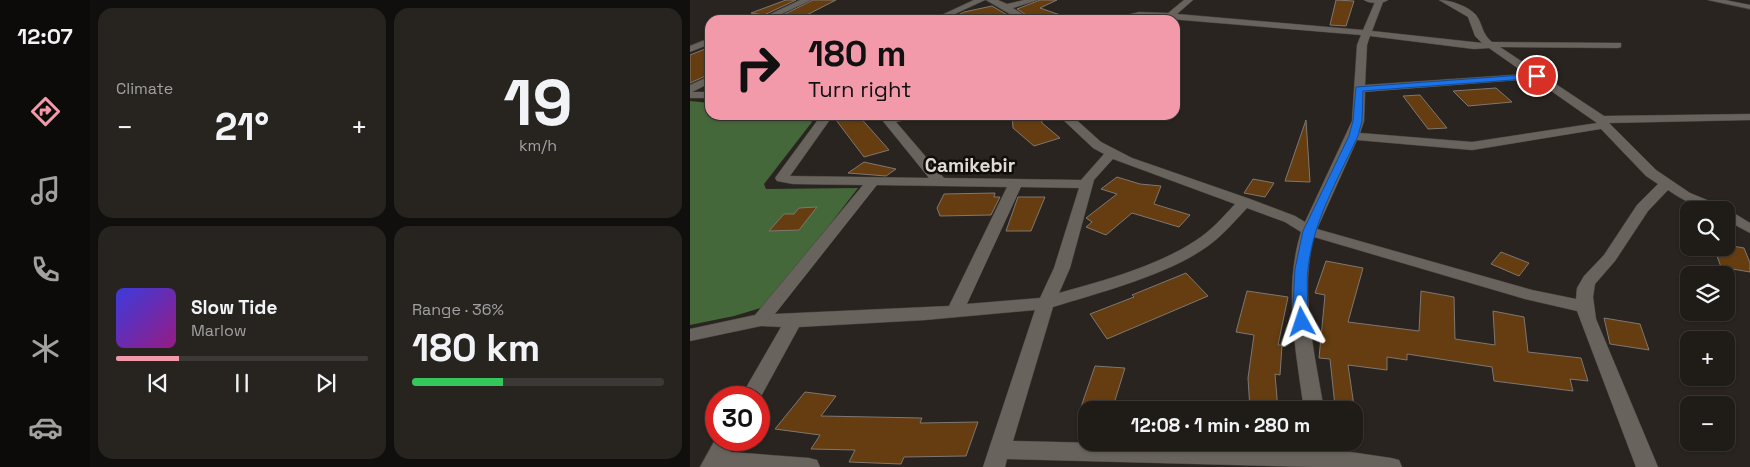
<!DOCTYPE html>
<meta charset="utf-8">
<style>
:root{--surface:#1f1b17;--page:#272420;--text:#f1f3f6;--muted:#a1a1a1;--line:#3c3936;--accent:#f39aaa}
body{margin:0;font-family:"Space Grotesk",sans-serif;background:var(--page);color:var(--text);height:100vh;display:flex;flex-direction:column;font-size:19px;white-space:nowrap}
*{box-sizing:border-box;margin:0}
p{font-size:16px;color:var(--muted)}
.icon{flex:none;width:28px;height:28px;fill:none;stroke:currentColor;stroke-width:2;stroke-linecap:round;stroke-linejoin:round}
.map{position:relative;flex:1;overflow:hidden}
.drawer{display:flex;flex-direction:column;gap:8px;padding:8px;background:#110f0d;width:600px}
.drawer>*{flex:none}
.hud{position:absolute;left:15px;top:15px;width:475px;height:105px;border-radius:15px;box-shadow:0 1px 4px #0004,0 0 0 1px var(--line);background:#f39aaa;color:#111;overflow:hidden}
.buttons{position:absolute;left:990px;top:201px;display:grid;gap:10px}
.buttons a{display:grid;place-items:center;width:55px;height:55px;border-radius:10px;background:var(--surface);box-shadow:0 1px 4px #0004,0 0 0 1px var(--line);font-size:25px}
.speed{position:absolute;left:15px;top:386px;display:flex;gap:10px;font-size:25px;font-weight:700;text-align:center}
.speed>*{display:grid;place-content:center;width:65px;height:65px;border-radius:50%;background:var(--surface);box-shadow:0 1px 4px #0004,0 0 0 1px var(--line);line-height:1}
.speed .limit{border:8px solid #d22;background:#fff;color:#111}
.pin{position:absolute;display:grid;place-items:center;width:42px;height:42px;color:#fff;margin:-21px;border:2px solid #fff;border-radius:50%;box-shadow:0 1px 5px #0007}
.me{position:absolute;width:55px;margin:-28px;rotate:355deg;stroke-linejoin:round;filter:drop-shadow(0 0 4px #0008)}
.turn{display:flex;align-items:center;gap:18px;height:105px;padding:0 20px;font-size:22px}
.turn .icon{width:65px;height:65px;stroke-width:2.5}
.turn b{display:block;font-size:35px;line-height:42px}
.big{font-size:38px;font-weight:700;line-height:1.1}
.drawer .card{flex:1;display:flex;flex-direction:column;justify-content:center;gap:8px;min-width:0;padding:0 18px;border-radius:15px;background:var(--page)}
.drawer .dial{align-items:center;gap:0}
.dial b{font-size:65px;line-height:1}
.song{display:flex;align-items:center;gap:15px}
.cover{width:60px;height:60px;border-radius:8px;background:linear-gradient(135deg,hsl(240 70% 55%),hsl(310 70% 35%))}
.played{height:5px;border-radius:2px;background:linear-gradient(90deg,var(--accent) 25%,var(--line) 25%)}
.keys{display:flex;justify-content:space-around;direction:ltr}
.heat{display:flex;justify-content:space-between;align-items:center;font-size:28px;direction:ltr}
.charge{height:8px;border-radius:4px;background:linear-gradient(90deg,#34c759 36%,var(--line) 0)}
.drawer .tiles{flex:1;display:grid;gap:8px;grid-template-columns:repeat(2,1fr)}
.trip{position:absolute;left:388px;top:401px;width:285px;height:50px;border-radius:15px;background:var(--surface);box-shadow:0 1px 4px #0004,0 0 0 1px var(--line);font-weight:700;line-height:50px;text-align:center}
main{display:flex;flex:1;min-height:0}
.tab-bar{display:flex;flex-direction:column;width:90px;justify-content:space-around;align-items:center;background:#0c0b09;color:var(--muted)}
.tab-bar .icon{width:35px;height:35px}
.tab-bar .current{color:var(--accent)}
.tab-bar b{font-size:22px;color:var(--text)}
.map>svg:first-child{display:block}
.forest{fill:#45683b}
.building{fill:#653d11;stroke:#7e7771}
.lines{fill:none;stroke-linecap:round;stroke-linejoin:round}
.street-casing{stroke:#46423d;stroke-width:1}
.secondary-casing{stroke:#46423d;stroke-width:1}
.street{fill:#68635d;fill-rule:evenodd}
.secondary{fill:#68635d;fill-rule:evenodd}
.route{fill:#1a73e8;stroke:#114b97}
.labels{text-anchor:middle;dominant-baseline:central;stroke-width:5;stroke-linejoin:round;paint-order:stroke}
.district-label{font-size:19px;font-weight:bold;fill:#e1dad3;stroke:#100e0b}
</style>
<main>
<nav class="tab-bar">
<b>12:07</b>
<svg class="icon current" aria-label="directions" viewBox="0 0 24 24"><path d="M12 3l9 9-9 9-9-9zM9 14v-3h6M13 9l2 2-2 2"/></svg>
<svg class="icon" aria-label="music" viewBox="0 0 24 24"><path d="M9 18V5l10-2v13"/><circle cx="6" cy="18" r="3"/><circle cx="16" cy="16" r="3"/></svg>
<svg class="icon" aria-label="phone" viewBox="0 0 24 24"><path d="M5 4h4l2 5-3 2q2 4 5 5l2-3 5 2v4C11 20 4 13 5 4z"/></svg>
<svg class="icon" aria-label="climate" viewBox="0 0 24 24"><path d="M12 3v18M4 7l16 10M4 17L20 7"/></svg>
<svg class="icon" aria-label="car" viewBox="0 0 24 24"><path d="M5 17H2v-5l4-1 3-4h7l3 4 3 1v5h-3M9 17h6M6 11h13"/><circle cx="7" cy="17" r="2"/><circle cx="17" cy="17" r="2"/></svg>
</nav>
<section class="drawer">
<div class="tiles">
<div class="card"><p>Climate</p>
<div class="heat"><a>−</a><b class="big">21°</b><a>+</a></div>
</div>
<div class="card dial"><b>19</b><p>km/h</p></div>
<div class="card">
<div class="song"><i class="cover"></i><div><b>Slow Tide</b><p>Marlow</p></div></div>
<div class="played"></div>
<div class="keys"><svg class="icon" aria-label="previous" viewBox="0 0 24 24"><path d="M18 5L8 12l10 7zM5 5v14"/></svg><svg class="icon" aria-label="pause" viewBox="0 0 24 24"><path d="M8 5v14M16 5v14"/></svg><svg class="icon" aria-label="next" viewBox="0 0 24 24"><path d="M6 5l10 7-10 7zM19 5v14"/></svg></div>
</div>
<div class="card"><p>Range · 36%</p><b class="big">180 km</b><div class="charge"></div></div>
</div>
</section>
<div class="map">
<svg width="1060" height="467" viewBox="0 0 1060 467">
<rect width="100%" height="100%" fill="#29241f"/>
<!-- forest -->
<path class="forest" d="M0 101 20 103V115H118L122 122 74 184 76 189 168 188 77 306 44 316 0 325Z"/>
<!-- building -->
<g class="building">
<path d="M96 0H106L74 15 61 13Z"/>
<path d="M123 0H146L107 20 89 17Z"/>
<path d="M350 0H367L350 8 379 18 378 20H344L327 9Z"/>
<path d="M646 0 664 1 656 26 640 25Z"/>
<path d="M302 6 326 20H267L266 16 274 12Z"/>
<path d="M20 47V74L0 83V55Z"/>
<path d="M806 88 822 102 778 106 763 91Z"/>
<path d="M730 95 757 128 738 129 713 96Z"/>
<path d="M168 115 184 133 199 150 174 157 146 120Z"/>
<path d="M322 115H351L352 123 370 138 344 146 323 128Z"/>
<path d="M616 120 620 182 595 181Z"/>
<path d="M174 162 206 169 196 176 158 173Z"/>
<path d="M427 177 450 184 471 186 464 204 500 215 489 227 442 213 416 235 396 227 402 222 396 218 427 194 411 189Z"/>
<path d="M563 179 584 183 575 197 554 193Z"/>
<path d="M305 193 304 197H310L301 215 250 216 247 208 254 194Z"/>
<path d="M328 197H355L341 231H316Z"/>
<path d="M127 207 109 230 79 231 94 214H104L109 208Z"/>
<path d="M1036 245 1054 248 1060 263V272L1031 267 1024 248H1036Z"/>
<path d="M811 252 839 263 829 276 801 264Z"/>
<path d="M636 261 673 268 658 322 729 331 731 291 764 297 765 339 805 345 803 311 834 317 838 352 891 358 898 381 880 379 883 391 804 381 802 367 717 354V360L697 357V370L658 365 664 406H645L640 359 629 358 635 295 625 293Z"/>
<path d="M496 273 518 296 417 339 400 314 444 297 442 295Z"/>
<path d="M557 291 598 297 588 345H592L590 375 585 374 588 410H560L558 378 564 335 546 332Z"/>
<path d="M914 318 950 324 959 350 920 344Z"/>
<path d="M405 366 435 368 422 410H390Z"/>
<path d="M115 392 146 396 131 416 232 418 230 423 288 422 276 456 214 457 211 464 159 462 165 450 121 449 130 435 85 429Z"/>
</g>
<g class="lines">
<defs>
<g id="street">
<path d="M110 0H121L79 20H68Z"/>
<path d="M284 0H295L252 20H241Z"/>
<path d="M296 0H308L317 4 334 0H348L323 8 342 20H330Z"/>
<path d="M494 0H503L487 14 673 30 685 2 691 0 693 2 682 31 792 43 785 36 778 17 749 0C760 0 778 6 786 15 793 24 791 33 802 42L931 43V47L928 48 810 47 914 116 1060 114V120L919 123 966 170 1000 193 1034 207 1060 223V233L1036 220V210C1014 210 996 203 978 190L958 211 925 261 905 284 903 297 906 319 968 467H946L887 311 835 299 624 237C609 293 625 354 634 410H614C606 351 593 290 611 232L595 222 557 208C544 222 533 235 518 246 478 275 411 292 363 307L323 441 619 448 618 442H639L640 449 701 458 709 460 712 467H623L317 459 315 467H293L345 310 235 320 109 327 69 400V398H50L91 327 71 326 0 341V329L65 315 173 185 103 184 87 181 85 178 127 121 123 115H135L139 121 100 176 239 178 188 115H231L229 117 206 122 254 178 391 180 414 154 403 148 368 115H381L411 142 442 158 560 199 605 216 615 222 662 121 667 45 671 35 480 19 417 20 449 12 478 13ZM680 36 784 49 799 48 836 74 675 85 677 45ZM844 79 907 123 782 142 670 133 674 121 675 92ZM911 129 956 176 968 184 947 205 914 255 894 276 887 288 886 299 842 290 627 229 667 140 782 150ZM423 159 545 204C533 217 521 231 505 241 465 267 415 280 369 293L380 268 404 180ZM187 185 317 187 259 306 85 314ZM331 187 389 188 364 268 350 298 277 304Z"/>
<path d="M20 38V44L0 52V46Z"/>
<path d="M20 76V83L2 92H20V98H0V85Z"/>
<path d="M26 438V440H47L40 452 119 458 127 460 130 467H10Z"/>
</g>
<g id="secondary">
<path d="M674 0H698C693 4 679 4 674 0Z"/>
<path d="M1018 0H1035L1060 5V9Z"/>
</g>
</defs>
<!-- street casing -->
<use href="#street" class="street-casing"/>
<!-- secondary casing -->
<use href="#secondary" class="secondary-casing"/>
<!-- street -->
<use href="#street" class="street"/>
<!-- secondary -->
<use href="#secondary" class="secondary"/>
</g>
<!-- route -->
<path class="route" d="M847 74 851 76 850 78 673 91 672 121 668 136C648 179 623 221 618 269 616 279 619 321 617 326H607L603 305 605 269 613 231 659 136 663 121 666 87Z"/>
<g class="labels">
<!-- district labels -->
<g class="district-label">
<text x="280" y="165">Camikebir</text>
</g>
</g>
</svg>
<div class="buttons">
<a><svg class="icon" aria-label="search" viewBox="0 0 24 24"><circle cx="10" cy="10" r="6"/><path d="M15 15l6 6"/></svg></a>
<a><svg class="icon" aria-label="layers" viewBox="0 0 24 24"><path d="M12 4l9 5-9 5-9-5zM3 14l9 5 9-5"/></svg></a>
<a>+</a>
<a>−</a>
</div>
<div class="speed"><div class="limit">30</div></div>
<div class="pin" style="left:847px;top:76px;background:#d93025"><svg class="icon" aria-label="arrive" viewBox="0 0 24 24"><path d="M6 21V4h12l-3 4 3 4H6"/></svg></div>
<svg class="me" style="left:612px;top:322px" viewBox="-20 -20 40 40"><path d="M0-17L14 15 0 8-14 15z" fill="#1a73e8" stroke="#fff" stroke-width="4"/></svg>
<div class="trip">12:08 · 1 min · 280 m</div>
<div class="hud">
<div class="turn"><svg class="icon" aria-label="right" viewBox="0 0 24 24"><path d="M7 20v-9h11M14 6l5 5-5 5"/></svg><div><b>180 m</b>Turn right</div></div>
</div>
</div>
</main>
